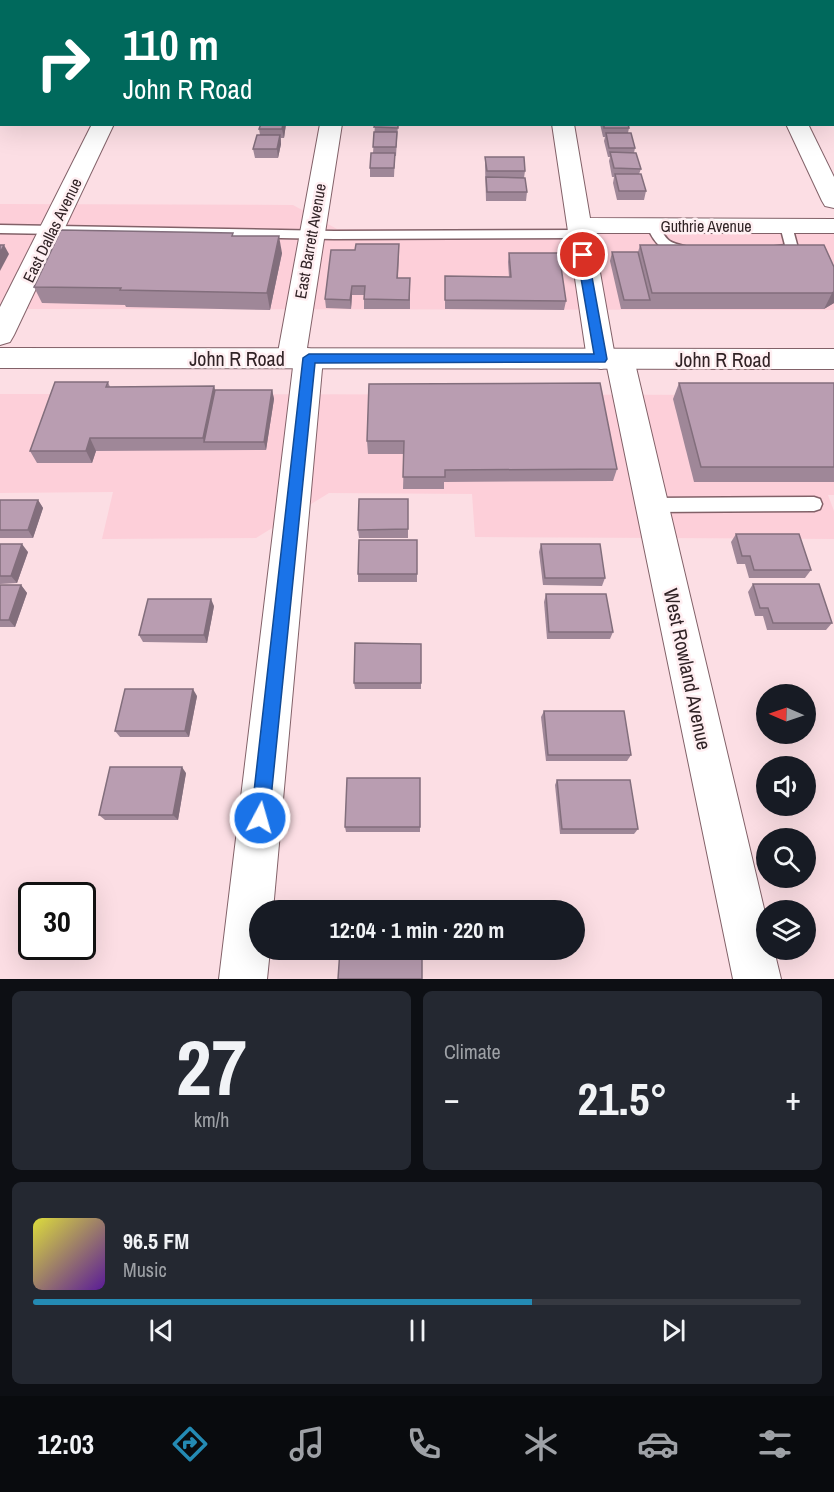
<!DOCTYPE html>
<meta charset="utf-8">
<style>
:root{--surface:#171b24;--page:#242831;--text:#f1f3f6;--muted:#9ea1a6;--line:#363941;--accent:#248ab3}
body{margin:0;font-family:"Archivo Narrow",sans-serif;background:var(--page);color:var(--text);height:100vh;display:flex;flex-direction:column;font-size:22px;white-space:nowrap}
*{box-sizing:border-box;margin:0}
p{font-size:20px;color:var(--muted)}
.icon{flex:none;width:33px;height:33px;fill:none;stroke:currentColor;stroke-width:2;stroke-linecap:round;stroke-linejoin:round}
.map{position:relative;height:979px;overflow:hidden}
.sheet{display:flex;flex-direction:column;gap:12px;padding:12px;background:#0d0f14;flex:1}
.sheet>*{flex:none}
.guide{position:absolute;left:0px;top:0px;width:834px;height:126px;box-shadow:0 6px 24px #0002;background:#00695c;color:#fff;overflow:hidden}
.needle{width:39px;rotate:272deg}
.buttons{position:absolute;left:756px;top:684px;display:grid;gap:12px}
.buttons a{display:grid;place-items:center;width:60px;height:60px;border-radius:50%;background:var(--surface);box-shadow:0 6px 24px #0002;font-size:30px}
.speed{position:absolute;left:18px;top:882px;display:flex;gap:12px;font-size:30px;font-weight:700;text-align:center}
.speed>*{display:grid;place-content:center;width:78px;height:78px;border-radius:50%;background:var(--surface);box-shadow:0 6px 24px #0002;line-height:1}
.speed .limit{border:3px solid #111;border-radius:9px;background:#fff;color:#111}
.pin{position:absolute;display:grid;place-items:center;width:51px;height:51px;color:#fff;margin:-26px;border:3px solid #fff;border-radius:50%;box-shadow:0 2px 6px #0007}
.me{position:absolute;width:66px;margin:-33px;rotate:6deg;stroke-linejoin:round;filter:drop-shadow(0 0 4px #0008)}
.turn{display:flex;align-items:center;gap:21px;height:126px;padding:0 24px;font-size:27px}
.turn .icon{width:78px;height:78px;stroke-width:2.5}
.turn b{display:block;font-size:42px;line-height:51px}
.big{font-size:45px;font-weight:800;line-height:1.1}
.sheet .widget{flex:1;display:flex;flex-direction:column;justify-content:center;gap:9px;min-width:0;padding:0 21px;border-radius:9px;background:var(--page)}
.sheet .dial{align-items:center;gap:0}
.dial b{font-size:78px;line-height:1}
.song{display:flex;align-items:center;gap:18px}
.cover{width:72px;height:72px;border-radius:9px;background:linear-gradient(135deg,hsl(60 70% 55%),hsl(270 70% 35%))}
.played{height:6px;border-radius:3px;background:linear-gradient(90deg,var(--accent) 65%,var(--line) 65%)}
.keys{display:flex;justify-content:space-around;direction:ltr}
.heat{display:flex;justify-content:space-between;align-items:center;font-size:33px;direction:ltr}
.sheet .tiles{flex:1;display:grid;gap:12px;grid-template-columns:1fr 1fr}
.widget:last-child{grid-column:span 2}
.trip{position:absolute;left:249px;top:900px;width:336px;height:60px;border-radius:30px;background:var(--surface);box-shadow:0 6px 24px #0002;font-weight:800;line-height:60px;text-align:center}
.tab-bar{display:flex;height:96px;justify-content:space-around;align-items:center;background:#090b0e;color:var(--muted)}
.tab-bar .icon{width:42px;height:42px}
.tab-bar .current{color:var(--accent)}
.tab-bar b{font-size:27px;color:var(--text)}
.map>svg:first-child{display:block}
.built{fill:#fdcfd9}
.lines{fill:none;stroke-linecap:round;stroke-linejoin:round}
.service-casing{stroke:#826168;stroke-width:3}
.minor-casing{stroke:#826168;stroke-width:2}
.secondary-casing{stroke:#826168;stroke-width:2}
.service{fill:#fff;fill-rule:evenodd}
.minor{fill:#fff;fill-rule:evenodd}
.secondary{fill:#fff;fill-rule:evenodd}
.wall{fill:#9f8798}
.shaded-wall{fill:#826e7c}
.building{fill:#b99db1;stroke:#826e7c;stroke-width:1.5}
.route{fill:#1a73e8;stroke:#114b97;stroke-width:1.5}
.labels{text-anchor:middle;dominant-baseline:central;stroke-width:5;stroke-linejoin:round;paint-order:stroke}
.far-street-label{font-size:16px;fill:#312326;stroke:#ffeff2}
.street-label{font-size:20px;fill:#312326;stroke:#ffeff2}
</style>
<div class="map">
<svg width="834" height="979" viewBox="0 0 834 979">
<rect width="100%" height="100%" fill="#fcdee4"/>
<!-- built -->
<g class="built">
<path d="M0 204 293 205 337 229 834 233V310L0 309Z"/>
<path d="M0 394 834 395V495H828L834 511V539L475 537 472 494 329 493 256 538 102 539 113 492 0 493Z"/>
</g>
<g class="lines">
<defs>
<g id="service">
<path d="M653 222 657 223C668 242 667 242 688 247L689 250 688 253C667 258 654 244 647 226Z"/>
<path d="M786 222 792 226 798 248 792 252 770 253 769 250 770 247 785 245 780 226Z"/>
<path d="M0 225 334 231 579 230 585 234 579 238 334 239 0 233Z"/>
<path d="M814 497 820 499 822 504 820 509 814 511 652 512 646 510 644 505 646 500 652 498Z"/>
</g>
<g id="minor">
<path d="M155 0H173L154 2Z"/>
<rect x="344" y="0" width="18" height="2"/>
<rect x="535" y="0" width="18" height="2"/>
<path d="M727 0H745L746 2H728Z"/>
<path d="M92 124H114L14 335 10 342 0 345V307Z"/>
<path d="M320 124H342L307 348 319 351 323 358 273 910H260V950H270L267 979H219L293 367 281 365 277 358Z"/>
<path d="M552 124H574L590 218 834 219V233H593L614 351 620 349 630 352 634 359 766 917V950H774L781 979H733L607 367 601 369 591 366 587 359Z"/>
<path d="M786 124H808L834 177V208L825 206 822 201Z"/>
</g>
<g id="secondary">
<path d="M770 0H788L789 2H771Z"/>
<rect x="832" y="91" width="2" height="15"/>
<path d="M0 348 834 349V369L0 368Z"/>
</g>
</defs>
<!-- service casing -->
<use href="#service" class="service-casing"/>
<!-- minor casing -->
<use href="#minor" class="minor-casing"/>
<!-- secondary casing -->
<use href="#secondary" class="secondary-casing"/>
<!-- service -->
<use href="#service" class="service"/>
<!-- minor -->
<use href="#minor" class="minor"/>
<!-- secondary -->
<use href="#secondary" class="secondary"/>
</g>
<!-- wall -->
<g class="wall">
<rect x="192" y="0" width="23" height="2"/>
<path d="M287 0H319V2H288Z"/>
<path d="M286 124 284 138H281V144L278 158H255L253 149 260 135 259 129Z"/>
<path d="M375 124H398L396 156H395L394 177H370V168L373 153Z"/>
<path d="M600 124H628L629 128 628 133 635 148 634 153 641 169 639 174 646 191 644 200H617L613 183 614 177H612L609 161 610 157H608L604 141 605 137H603Z"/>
<path d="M485 157 525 171 524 178 527 192 526 201H486L485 166Z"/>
<path d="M233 236 282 253 270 310 126 307 125 305 42 303 34 287Z"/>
<path d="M640 245 834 267V303L824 309H621L610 261 612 252H638Z"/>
<path d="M399 253 398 278H410V309H364V295H352L351 309 326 308 325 299Z"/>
<path d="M509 253 566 301 564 310 445 309V285L509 277 508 262Z"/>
<path d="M108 382 110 387 214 386 215 390H272L274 399 266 450 96 451 92 463H37L30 451Z"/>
<path d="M679 383H834V482H694L673 399Z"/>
<path d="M369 384 617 469 613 481 444 482V489H403L404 454H368L367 441Z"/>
<path d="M408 499V538H359L358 530Z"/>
<path d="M0 500H38L43 508 33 538H0Z"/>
<path d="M736 534 811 570 805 578H749L745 564H737L731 542Z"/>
<path d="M417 540V582H358V574Z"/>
<path d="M0 544 28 552 17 583 0 584Z"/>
<path d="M541 544 605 578 602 586 543 585 539 552Z"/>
<path d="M753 584 832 623 826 630H767L763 616H755L748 592Z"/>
<path d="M0 585H21L27 593 15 627H0Z"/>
<path d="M546 594 613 632 610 639H547L544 602Z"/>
<path d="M214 606 207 643 143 642 139 635Z"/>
<path d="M421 644V689H355L354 683Z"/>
<path d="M197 696 189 737H120L115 731Z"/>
<path d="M544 711 631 755 627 761H546L541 717Z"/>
<path d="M186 773 178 820H105L99 815Z"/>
<path d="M420 778V832H346L345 827Z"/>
<path d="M557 780 638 829 634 834H560L555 785Z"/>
</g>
<!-- shaded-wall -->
<g class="shaded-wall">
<path d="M283 124H286L284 138 282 129Z"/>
<path d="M280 135 281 144 278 158 277 149Z"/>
<path d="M279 236 282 253 270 310 267 293Z"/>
<path d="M4 245 9 254 0 271V253Z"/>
<path d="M352 286V295L351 309 350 300Z"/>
<path d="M834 292V303L824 309 832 293Z"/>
<path d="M214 386 217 399 204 442 203 438Z"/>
<path d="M272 390 274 399 266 450 264 442Z"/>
<path d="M90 438 96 451 92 463 86 451Z"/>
<path d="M38 500 43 508 33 538 28 530Z"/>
<path d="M22 544 28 552 17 583 11 576Z"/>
<path d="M21 585 27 593 15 627 9 620Z"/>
<path d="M211 599 214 606 207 643 204 635Z"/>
<path d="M193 689 197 696 189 737 185 731Z"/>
<path d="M182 767 186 773 178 820 173 815Z"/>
</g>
<!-- building -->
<g class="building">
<rect x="391" y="0" width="19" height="1"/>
<path d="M261 124H283L282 129H259Z"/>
<path d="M375 124H398V128L374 127Z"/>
<path d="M604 124H628L629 128H604Z"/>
<path d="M374 132H397L396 147H373Z"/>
<path d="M606 133H631L635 148H609Z"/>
<path d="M257 135H280L277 149H253Z"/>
<path d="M610 152 636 153 641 169 614 168Z"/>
<path d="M371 153H395L394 168H370Z"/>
<path d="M485 157H524L525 171H487Z"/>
<path d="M615 174H641L646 191H619Z"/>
<path d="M486 177 525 178 527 192H487Z"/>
<path d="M61 230 233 233 232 236H279L267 293 120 290 121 288 34 287Z"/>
<path d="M356 244H399L397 278H410L409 300 364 299 365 286H352L350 300 325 299 331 250H355Z"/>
<path d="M0 245H4L0 253Z"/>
<path d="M640 245H824L834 267V292L832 293H652Z"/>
<path d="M612 252H638L650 300H624Z"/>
<path d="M509 253H559L566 301 445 300V276L511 277Z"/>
<path d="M55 382H108L106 387 214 386 203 438H90L86 451H30Z"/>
<path d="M600 383 617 469 445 470V477H403L404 441H367L369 384Z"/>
<path d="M679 383H834V467H701Z"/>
<path d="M215 390H272L264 442H204Z"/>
<path d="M359 499H408V529L358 530Z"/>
<path d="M0 500H38L28 530H0Z"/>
<path d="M736 534H799L811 570H754L750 556H742Z"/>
<path d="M359 540H417V574H358Z"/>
<path d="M0 544H22L11 576H0Z"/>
<path d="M541 544H600L605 578H545Z"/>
<path d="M753 584H819L832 623H773L768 608H760Z"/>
<path d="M0 585H21L9 620H0Z"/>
<path d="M546 594H606L613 632H549Z"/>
<path d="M148 599H211L204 635H139Z"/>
<path d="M355 643 421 644V683H354Z"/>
<path d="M125 689H193L185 731H115Z"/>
<path d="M544 711H624L631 755H548Z"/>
<path d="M110 767H182L173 815H99Z"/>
<path d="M347 778H420V827H345Z"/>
<path d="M557 780H630L638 829H562Z"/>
<path d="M340 950H422V979H338Z"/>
</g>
<!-- route -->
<path class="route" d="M583 252 588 255 607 359 605 362 315 363 269 818 266 824 260 826 254 824 251 818 303 358 309 354H594L577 255Z"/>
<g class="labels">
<!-- far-street labels -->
<g class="far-street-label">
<text x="706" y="226">Guthrie Avenue</text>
<text transform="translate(52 230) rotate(-64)">East Dallas Avenue</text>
<text transform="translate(310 241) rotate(-80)">East Barrett Avenue</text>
</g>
<!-- street labels -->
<g class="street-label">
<text x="237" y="358">John R Road</text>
<text x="723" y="359">John R Road</text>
<text transform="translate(688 669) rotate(78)">West Rowland Avenue</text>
</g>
</g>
</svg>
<div class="buttons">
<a><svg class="needle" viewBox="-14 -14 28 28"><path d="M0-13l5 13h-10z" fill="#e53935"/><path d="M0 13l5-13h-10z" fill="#9ea1a6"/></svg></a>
<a><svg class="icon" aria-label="sound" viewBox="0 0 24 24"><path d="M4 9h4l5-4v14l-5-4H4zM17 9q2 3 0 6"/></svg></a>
<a><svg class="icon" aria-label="search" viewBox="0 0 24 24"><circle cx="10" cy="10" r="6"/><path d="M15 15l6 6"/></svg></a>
<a><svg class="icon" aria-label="layers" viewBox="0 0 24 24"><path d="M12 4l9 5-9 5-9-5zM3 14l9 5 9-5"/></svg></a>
</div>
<div class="speed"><div class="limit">30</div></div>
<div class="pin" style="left:583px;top:255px;background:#d93025"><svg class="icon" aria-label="arrive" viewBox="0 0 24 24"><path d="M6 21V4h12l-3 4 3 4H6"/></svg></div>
<svg class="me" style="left:260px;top:818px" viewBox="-20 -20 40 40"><circle r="17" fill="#1a73e8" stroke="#fff" stroke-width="3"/><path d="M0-11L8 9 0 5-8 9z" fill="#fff"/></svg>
<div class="trip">12:04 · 1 min · 220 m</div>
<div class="guide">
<div class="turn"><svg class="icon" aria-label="right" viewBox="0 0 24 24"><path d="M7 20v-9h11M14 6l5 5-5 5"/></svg><div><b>110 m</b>John R Road</div></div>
</div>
</div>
<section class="sheet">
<div class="tiles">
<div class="widget dial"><b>27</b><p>km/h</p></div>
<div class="widget"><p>Climate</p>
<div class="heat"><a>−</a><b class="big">21.5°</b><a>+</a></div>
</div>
<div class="widget">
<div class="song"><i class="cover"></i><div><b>96.5 FM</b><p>Music</p></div></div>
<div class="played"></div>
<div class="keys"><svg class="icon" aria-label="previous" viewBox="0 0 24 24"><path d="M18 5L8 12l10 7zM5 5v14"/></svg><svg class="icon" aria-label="pause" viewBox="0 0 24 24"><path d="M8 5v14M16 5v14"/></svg><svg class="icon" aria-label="next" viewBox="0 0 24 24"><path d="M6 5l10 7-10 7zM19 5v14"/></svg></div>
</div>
</div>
</section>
<nav class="tab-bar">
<b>12:03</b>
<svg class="icon current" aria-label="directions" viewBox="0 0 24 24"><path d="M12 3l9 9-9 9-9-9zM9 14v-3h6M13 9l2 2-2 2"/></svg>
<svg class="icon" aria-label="music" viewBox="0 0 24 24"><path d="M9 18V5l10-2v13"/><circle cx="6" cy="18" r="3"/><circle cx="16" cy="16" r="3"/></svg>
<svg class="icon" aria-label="phone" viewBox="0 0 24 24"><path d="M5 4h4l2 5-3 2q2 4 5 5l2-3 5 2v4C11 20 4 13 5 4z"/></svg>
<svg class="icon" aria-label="climate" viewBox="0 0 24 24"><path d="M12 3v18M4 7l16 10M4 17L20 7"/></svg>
<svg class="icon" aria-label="car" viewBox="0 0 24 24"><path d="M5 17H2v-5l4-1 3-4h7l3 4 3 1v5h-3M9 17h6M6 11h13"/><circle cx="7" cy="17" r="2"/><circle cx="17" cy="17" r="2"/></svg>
<svg class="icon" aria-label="filters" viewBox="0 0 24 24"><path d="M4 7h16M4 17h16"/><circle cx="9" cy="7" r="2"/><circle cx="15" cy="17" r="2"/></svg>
</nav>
